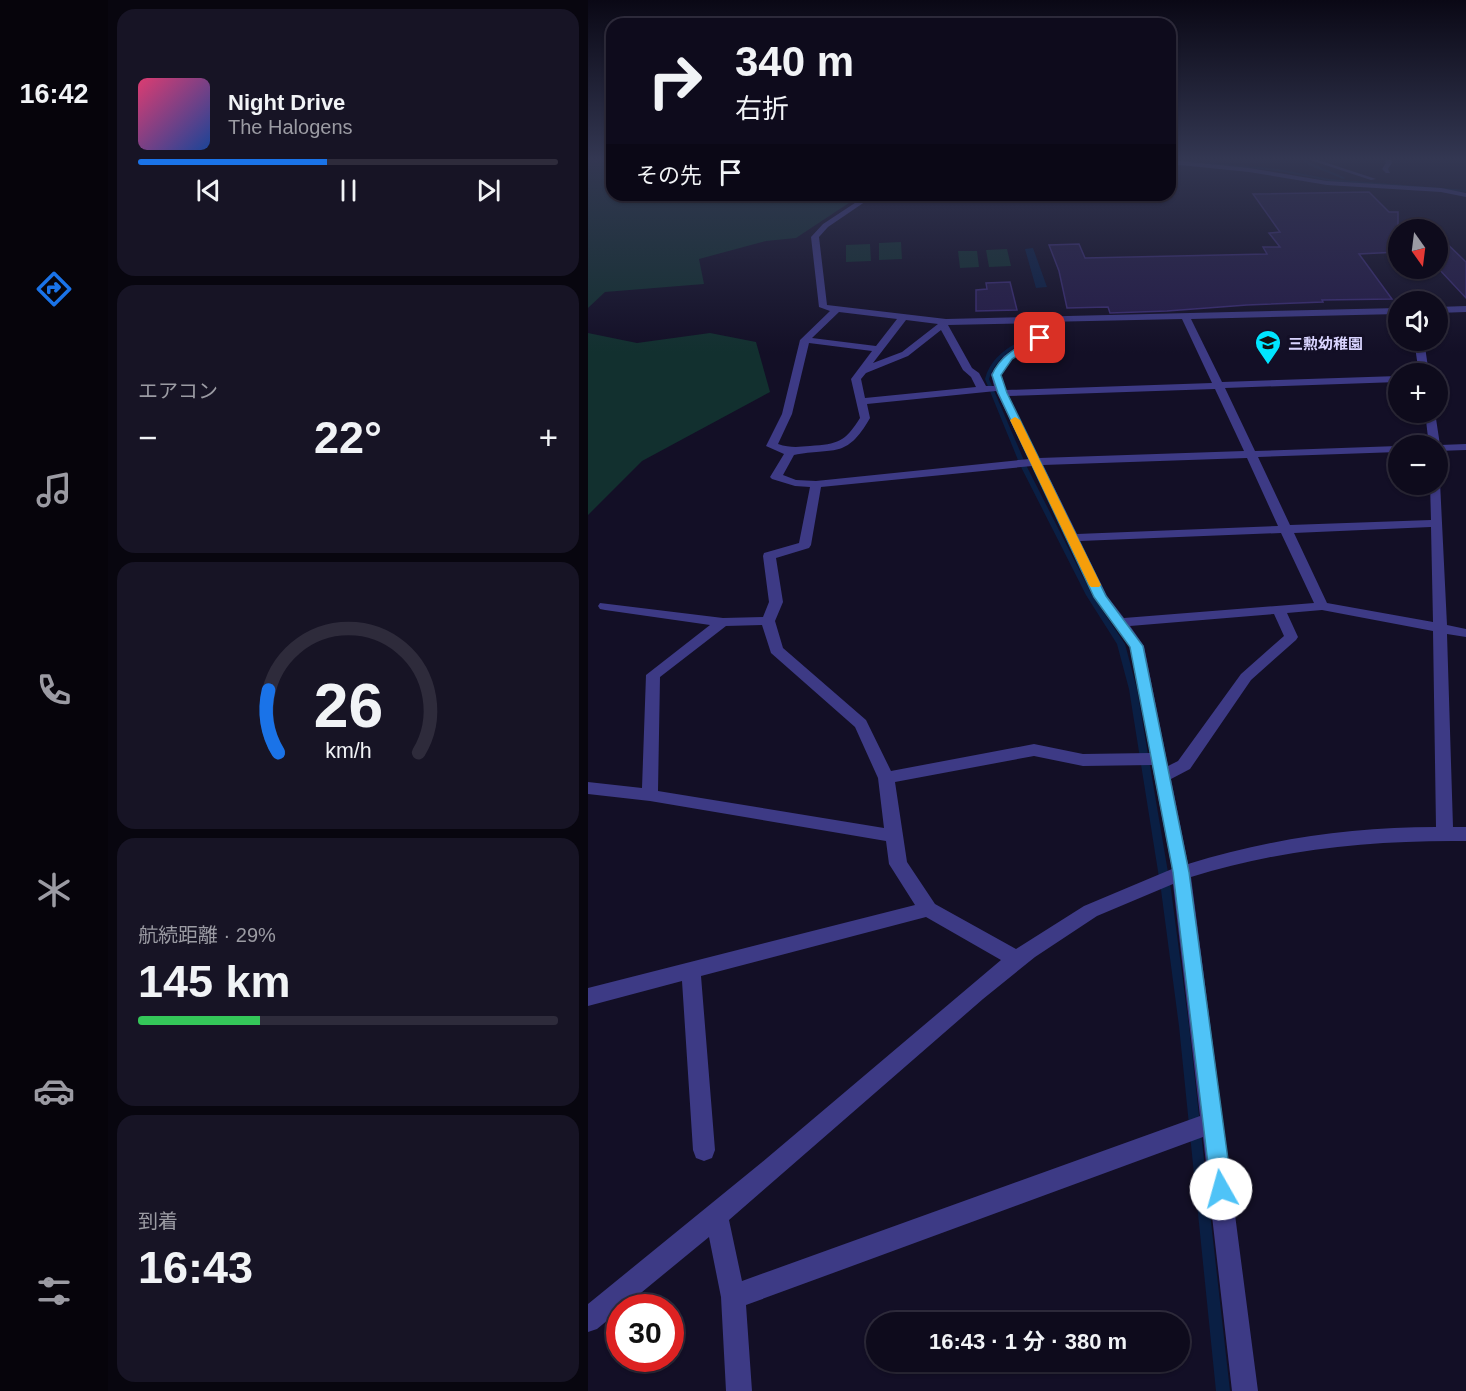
<!DOCTYPE html>
<html lang="ja">
<meta charset="utf-8">
<style>
:root{--surface:#0e0b1c;--page:#171425;--text:#f1f3f6;--muted:#9b9ba3;--line:#2e2b3b;--accent:#1a73e8}
body{margin:0;font-family:Helvetica,"Noto Sans JP",sans-serif;background:var(--page);color:var(--text);height:100vh;display:flex;flex-direction:column;font-size:22px;white-space:nowrap}
*{box-sizing:border-box;margin:0}
p{font-size:20px;color:var(--muted)}
.icon{flex:none;width:33px;height:33px;fill:none;stroke:currentColor;stroke-width:2;stroke-linecap:round;stroke-linejoin:round}
.map{position:relative;flex:1;overflow:hidden}
.details{display:flex;flex-direction:column;gap:9px;padding:9px;background:#08060f;width:480px}
.details>*{flex:none}
.hud{position:absolute;left:18px;top:18px;width:570px;height:183px;border-radius:18px;box-shadow:0 2px 4px #0004,0 0 0 2px var(--line);background:#0e0b1c;color:var(--text);overflow:hidden}
.needle{width:39px;rotate:166deg}
.fabs{position:absolute;left:800px;top:219px;display:grid;gap:12px}
.fabs a{display:grid;place-items:center;width:60px;height:60px;border-radius:50%;background:var(--surface);box-shadow:0 2px 4px #0004,0 0 0 2px var(--line);font-size:30px}
.speed{position:absolute;left:18px;top:1294px;display:flex;gap:12px;font-size:30px;font-weight:700;text-align:center}
.speed>*{display:grid;place-content:center;width:78px;height:78px;border-radius:50%;background:var(--surface);box-shadow:0 2px 4px #0004,0 0 0 2px var(--line);line-height:1}
.speed .limit{border:9px solid #d22;background:#fff;color:#111}
.pin{position:absolute;display:grid;place-items:center;width:51px;height:51px;color:#fff;margin:-26px;border-radius:12px;box-shadow:0 3px 9px #0006}
.me{position:absolute;width:66px;margin:-33px;rotate:353deg;stroke-linejoin:round;filter:drop-shadow(0 0 4px #0008)}
.turn{display:flex;align-items:center;gap:21px;height:126px;padding:0 30px;font-size:27px}
.turn .icon{width:78px;height:78px;stroke-width:2.5}
.turn b{display:block;font-size:42px;line-height:51px}
.then{display:flex;align-items:center;height:57px;padding:0 30px;background:#0003;gap:12px;font-size:22px}
.big{font-size:45px;font-weight:700;line-height:1.1}
.details .tile{flex:1;display:flex;flex-direction:column;justify-content:center;gap:9px;min-width:0;padding:0 21px;border-radius:18px;background:var(--page)}
.details .dial{align-items:center;gap:0}
.dial svg{height:156px;overflow:visible;fill:none;stroke:var(--line);stroke-width:7;stroke-linecap:round;text-anchor:middle}
.dial text{fill:var(--text);stroke:none}
.song{display:flex;align-items:center;gap:18px}
.cover{width:72px;height:72px;border-radius:9px;background:linear-gradient(135deg,hsl(340 70% 55%),hsl(220 70% 35%))}
.played{height:6px;border-radius:3px;background:linear-gradient(90deg,var(--accent) 45%,var(--line) 45%)}
.keys{display:flex;justify-content:space-around;direction:ltr}
.heat{display:flex;justify-content:space-between;align-items:center;font-size:33px;direction:ltr}
.charge{height:9px;border-radius:4px;background:linear-gradient(90deg,#34c759 29%,var(--line) 0)}
.trip{position:absolute;left:278px;top:1312px;width:324px;height:60px;border-radius:30px;background:var(--surface);box-shadow:0 2px 4px #0004,0 0 0 2px var(--line);font-weight:700;line-height:60px;text-align:center}
main{display:flex;flex:1;min-height:0}
.tabs{display:flex;flex-direction:column;width:108px;justify-content:space-around;align-items:center;background:#06040b;color:var(--muted)}
.tabs .icon{width:42px;height:42px}
.tabs .selected{color:var(--accent)}
.tabs b{font-size:27px;color:var(--text)}
.map>svg:first-child{display:block}
.green{fill:#12302f}
.water{fill:#0a1f44}
.lines{fill:none;stroke-linecap:round;stroke-linejoin:round}
.stream{fill:#0a1f44;fill-rule:evenodd}
.building{fill:#241b47;stroke:#3b2d73;stroke-width:1.5}
.minor{fill:#3d3a85;fill-rule:evenodd}
.route{fill:#4fc3f7;stroke:#337fa1;stroke-width:1.5}
.slow{fill:#f59e0b}
.labels{text-anchor:middle;dominant-baseline:central;stroke-width:6;stroke-linejoin:round;paint-order:stroke}
.far-poi-label{font-size:15px;font-weight:bold;fill:#d9d4ff;stroke:#130f26;text-anchor:start}
</style>
<main>
<nav class="tabs">
<b>16:42</b>
<svg class="icon selected" aria-label="directions" viewBox="0 0 24 24"><path d="M12 3l9 9-9 9-9-9zM9 14v-3h6M13 9l2 2-2 2"/></svg>
<svg class="icon" aria-label="music" viewBox="0 0 24 24"><path d="M9 18V5l10-2v13"/><circle cx="6" cy="18" r="3"/><circle cx="16" cy="16" r="3"/></svg>
<svg class="icon" aria-label="phone" viewBox="0 0 24 24"><path d="M5 4h4l2 5-3 2q2 4 5 5l2-3 5 2v4C11 20 4 13 5 4z"/></svg>
<svg class="icon" aria-label="climate" viewBox="0 0 24 24"><path d="M12 3v18M4 7l16 10M4 17L20 7"/></svg>
<svg class="icon" aria-label="car" viewBox="0 0 24 24"><path d="M5 17H2v-5l4-1 3-4h7l3 4 3 1v5h-3M9 17h6M6 11h13"/><circle cx="7" cy="17" r="2"/><circle cx="17" cy="17" r="2"/></svg>
<svg class="icon" aria-label="filters" viewBox="0 0 24 24"><path d="M4 7h16M4 17h16"/><circle cx="9" cy="7" r="2"/><circle cx="15" cy="17" r="2"/></svg>
</nav>
<section class="details">
<div class="tile">
<div class="song"><i class="cover"></i><div><b>Night Drive</b><p>The Halogens</p></div></div>
<div class="played"></div>
<div class="keys"><svg class="icon" aria-label="previous" viewBox="0 0 24 24"><path d="M18 5L8 12l10 7zM5 5v14"/></svg><svg class="icon" aria-label="pause" viewBox="0 0 24 24"><path d="M8 5v14M16 5v14"/></svg><svg class="icon" aria-label="next" viewBox="0 0 24 24"><path d="M6 5l10 7-10 7zM19 5v14"/></svg></div>
</div>
<div class="tile"><p>エアコン</p>
<div class="heat"><a>−</a><b class="big">22°</b><a>+</a></div>
</div>
<div class="tile dial"><svg viewBox="0 0 100 80">
<path d="M14 69A42 42 0 1 1 86 69"/>
<path d="M14 69A42 42 0 0 1 9 37" stroke="#1a73e8"/>
<text x="50" y="56" font-size="32" font-weight="700">26</text>
<text x="50" y="72" font-size="11">km/h</text>
</svg></div>
<div class="tile"><p>航続距離 · 29%</p><b class="big">145 km</b><div class="charge"></div></div>
<div class="tile"><p>到着</p><b class="big">16:43</b></div>
</section>
<div class="map">
<svg width="878" height="1391" viewBox="0 0 878 1391">
<rect width="100%" height="100%" fill="#130f26"/>
<!-- green -->
<g class="green">
<path d="M0 159H24V195H273L208 238 178 241 111 259 116 284 17 292 0 308Z"/>
<path d="M313 242 314 259 291 260V243Z"/>
<path d="M282 244 283 261 258 262V245Z"/>
<path d="M419 249 423 266 401 267 398 250Z"/>
<path d="M370 251H389L391 267 372 268Z"/>
<path d="M0 333 49 343 122 333 168 342 182 392 54 461 0 515Z"/>
</g>
<!-- water -->
<path class="water" d="M445 248 459 287 448 288 437 249Z"/>
<g class="lines">
<!-- stream -->
<g class="stream">
<path d="M582 159 690 169 741 179 878 190V192L741 181 690 171 582 160Z"/>
<path d="M713 159H716L723 163 758 178 755 179 721 165Z"/>
<path d="M462 324H466L467 330C442 339 409 351 401 379L438 465 504 595 537 644 549 689 583 890 601 1026 642 1391H628L591 1026 573 890 541 689 529 644 498 595 432 465 397 379C404 350 437 338 463 328Z"/>
</g>
</g>
<!-- building -->
<g class="building">
<path d="M781 192 801 212H810V252L771 254 804 299 734 300 735 302 659 305 579 311 522 313 520 307 479 308 471 271 461 245 491 244 497 258 679 254 675 247H692L681 233 692 232 665 194Z"/>
<path d="M849 234 878 262V298L849 267Z"/>
<path d="M422 282 429 310 388 311V290L399 289 398 283Z"/>
</g>
<g class="lines">
<!-- minor -->
<g class="minor">
<path d="M719 159H727L788 179 783 180Z"/>
<path d="M797 159H803L804 163 800 169 802 173H798L794 169 798 163Z"/>
<path d="M582 160 661 168 739 181 853 188 878 193V197L853 192 739 185 661 172 582 164Z"/>
<path d="M279 195H287L240 227 231 237 239 305 358 319 810 308V314L603 319 634 382 810 376V382L637 388 667 451 810 446V452L670 457 702 525 843 520 842 484H849V481L852 482 859 625 878 629V637L859 634 865 827H878V841C784 840 693 849 603 877L670 1391H644L615 1137 158 1305 164 1391H138L133 1297 121 1237 9 1329 0 1332V1304L173 1163 413 960 338 917 113 976 127 1150 124 1158 116 1161 108 1158 105 1150 94 981 0 1006V988L327 905 301 864 298 841 62 801 0 794V782L54 788 58 675 122 625 17 610 12 609 10 606 12 603 135 618 175 617 181 602 175 556 176 553 211 543 222 487 207 486 184 479 182 477 196 454 178 446 194 414 212 340 242 311 231 307 223 237 235 224ZM251 312 309 319 288 346 224 338ZM594 319 624 383 418 390C417 386 414 381 413 377 411 360 443 347 455 340L456 322ZM318 320 350 324 314 352 285 363ZM447 323V337L416 356 403 374 406 386H398L391 373 384 368 360 325ZM353 330 375 370 383 377 388 387 277 398 273 379 278 373 320 356ZM221 343 284 351 263 379 272 418C257 442 250 444 222 446 210 447 202 448 190 444L204 414ZM627 389 656 451 451 458 420 396ZM408 391 441 459 228 481 208 480 195 475 206 455C246 447 258 460 282 418L279 404ZM659 458 690 526 489 534 455 465ZM444 466 506 597 542 647 562 753 495 754 446 744 303 771 278 720 195 648 187 621 195 602 188 558 221 548 223 545 233 487ZM843 527 845 622 739 603 706 533ZM693 533 726 603 536 618 519 596 492 541ZM734 610 845 631 848 827C763 827 681 839 600 864L583 779 602 769 663 680 708 640 710 637 699 613ZM686 614 696 636 653 674 590 761 580 766 556 646 542 626ZM174 625 183 653 267 727 290 778 296 828 70 791 72 677 138 626ZM446 756 495 766 564 765 584 869 496 906 428 949 347 904 319 862 307 782ZM585 884 612 1116 154 1281 141 1220 395 999 447 957 509 916Z"/>
<path d="M878 306V312L849 313V307Z"/>
<path d="M826 340H836L841 374H831Z"/>
<path d="M837 412H847L852 445 878 444V450L849 451V446H841Z"/>
</g>
</g>
<!-- sky -->
<linearGradient id="sky" x2="0" y2="1"><stop stop-color="#0a0815"/><stop offset="0.45" stop-color="#333752"/><stop offset="1" stop-color="#333752" stop-opacity="0"/></linearGradient>
<rect width="878" height="353" fill="url(#sky)"/>
<!-- route -->
<path class="route" d="M449 336 456 338 424 359 413 375 419 393 518 596 555 646 601 872 644 1189 641 1196 633 1199 626 1196 623 1189 585 872 542 647 506 597 410 393 404 375C412 355 432 346 449 336Z"/>
<!-- slow -->
<path class="slow" d="M427 417 432 420 513 585 511 587H503L501 585 422 420Z"/>
<!-- icons -->
<defs>
<symbol id="school-pin" viewBox="-11 -11 22 30"><path d="M0 17L-7.5 6A9.5 9.5 0 1 1 7.5 6Z" fill="#00e5ff" stroke="#130f26"/><path d="M0-5L7-2L0 1L-7-2ZM-4 1L0 2.5L4 1V4Q0 6-4 4Z" fill="#111"/></symbol>
</defs>
<g fill-rule="evenodd">
<use href="#school-pin" x="665" y="328" width="30" height="40"/>
</g>
<g class="labels">
<!-- far-poi labels -->
<g class="far-poi-label">
<text x="700" y="343">三勲幼稚園</text>
</g>
</g>
</svg>
<div class="fabs">
<a><svg class="needle" viewBox="-14 -14 28 28"><path d="M0-13l5 13h-10z" fill="#e53935"/><path d="M0 13l5-13h-10z" fill="#9b9ba3"/></svg></a>
<a><svg class="icon" aria-label="sound" viewBox="0 0 24 24"><path d="M4 9h4l5-4v14l-5-4H4zM17 9q2 3 0 6"/></svg></a>
<a>+</a>
<a>−</a>
</div>
<div class="speed"><div class="limit">30</div></div>
<div class="pin" style="left:452px;top:338px;background:#d93025"><svg class="icon" aria-label="arrive" viewBox="0 0 24 24"><path d="M6 21V4h12l-3 4 3 4H6"/></svg></div>
<svg class="me" style="left:633px;top:1189px" viewBox="-20 -20 40 40"><circle r="19" fill="#fff"/><path d="M0-13L10 11 0 6-10 11z" fill="#4fc3f7"/></svg>
<div class="trip">16:43 · 1 分 · 380 m</div>
<div class="hud">
<div class="turn"><svg class="icon" aria-label="right" viewBox="0 0 24 24"><path d="M7 20v-9h11M14 6l5 5-5 5"/></svg><div><b>340 m</b>右折</div></div>
<div class="then">その先<svg class="icon" aria-label="arrive" viewBox="0 0 24 24"><path d="M6 21V4h12l-3 4 3 4H6"/></svg></div>
</div>
</div>
</main>
